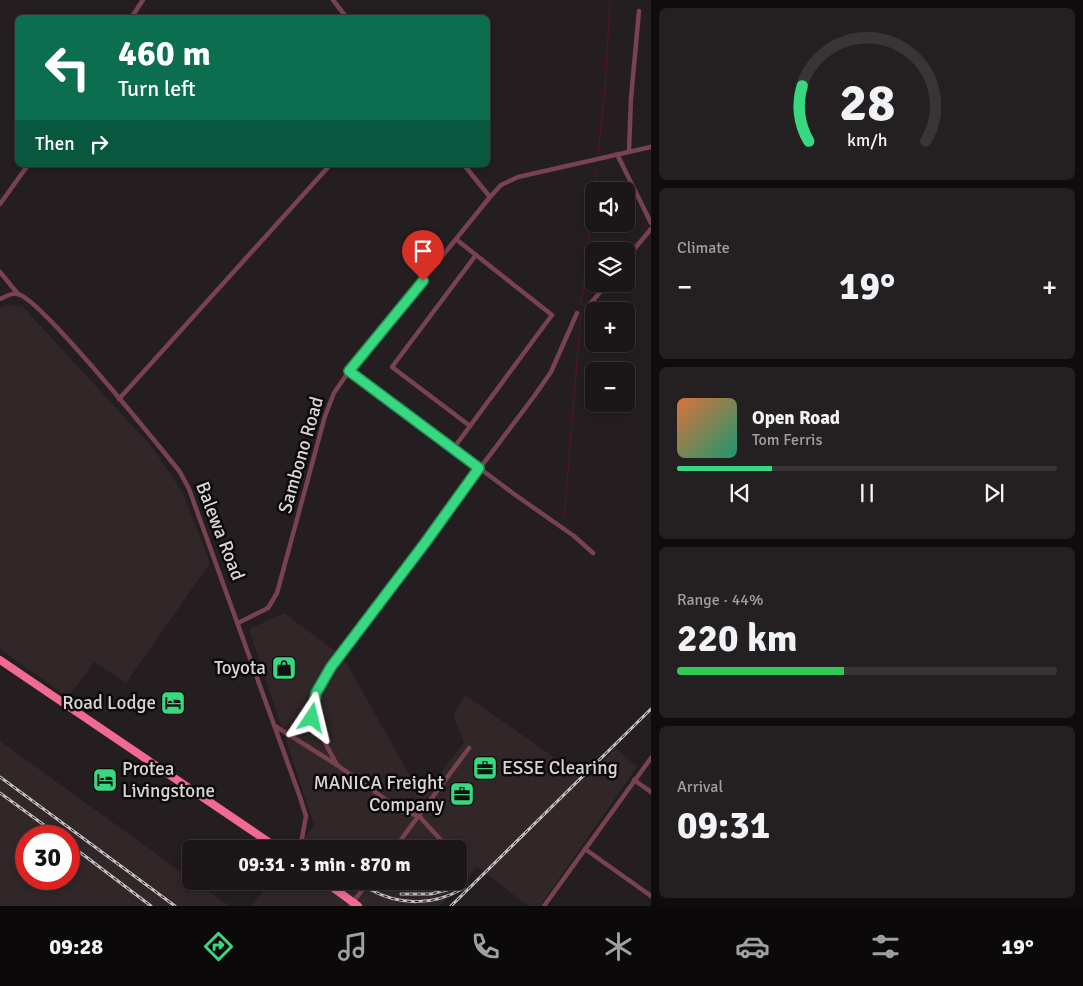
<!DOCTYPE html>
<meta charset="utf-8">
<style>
:root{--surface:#1b1618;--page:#241f21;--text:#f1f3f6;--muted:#a09fa2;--line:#393537;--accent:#38d880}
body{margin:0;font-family:Signika,sans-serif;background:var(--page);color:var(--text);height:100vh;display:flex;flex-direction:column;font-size:19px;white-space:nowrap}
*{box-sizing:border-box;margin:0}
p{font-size:16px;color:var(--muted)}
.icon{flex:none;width:28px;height:28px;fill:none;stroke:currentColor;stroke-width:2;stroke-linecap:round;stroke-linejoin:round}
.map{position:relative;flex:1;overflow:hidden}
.side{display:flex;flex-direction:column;gap:8px;padding:8px;background:#0f0c0d;width:432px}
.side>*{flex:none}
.top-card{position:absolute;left:15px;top:15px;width:475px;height:152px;border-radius:8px;box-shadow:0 2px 8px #0003,0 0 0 1px var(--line);background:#0b6e4f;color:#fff;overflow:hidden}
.buttons{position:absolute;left:585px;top:182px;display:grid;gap:10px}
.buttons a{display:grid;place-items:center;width:50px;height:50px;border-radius:8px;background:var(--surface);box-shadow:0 2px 8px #0003,0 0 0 1px var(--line);font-size:25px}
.speed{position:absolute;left:15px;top:825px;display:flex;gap:10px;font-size:25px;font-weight:700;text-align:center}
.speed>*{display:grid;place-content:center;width:65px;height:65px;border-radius:50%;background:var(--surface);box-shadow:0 2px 8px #0003,0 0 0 1px var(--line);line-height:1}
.speed .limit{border:8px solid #d22;background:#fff;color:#111}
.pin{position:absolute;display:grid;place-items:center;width:42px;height:42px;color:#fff;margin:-51px -21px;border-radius:50% 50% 50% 0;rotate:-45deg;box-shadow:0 0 5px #0007}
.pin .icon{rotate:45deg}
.me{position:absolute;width:55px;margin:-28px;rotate:10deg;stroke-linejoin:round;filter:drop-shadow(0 0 4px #0008)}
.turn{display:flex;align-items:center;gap:18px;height:105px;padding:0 20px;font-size:22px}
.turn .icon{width:65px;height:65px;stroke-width:2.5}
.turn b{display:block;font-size:35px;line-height:42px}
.then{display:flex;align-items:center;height:48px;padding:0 20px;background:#0003;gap:10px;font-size:19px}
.big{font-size:38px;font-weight:700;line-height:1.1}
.side .card{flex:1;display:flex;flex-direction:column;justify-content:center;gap:8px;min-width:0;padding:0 18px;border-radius:8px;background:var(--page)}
.side .dial{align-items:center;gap:0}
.dial svg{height:130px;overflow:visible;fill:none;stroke:var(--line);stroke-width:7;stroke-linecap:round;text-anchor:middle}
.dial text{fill:var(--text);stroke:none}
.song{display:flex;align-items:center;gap:15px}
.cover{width:60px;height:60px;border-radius:8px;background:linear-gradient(135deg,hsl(20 70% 55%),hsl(160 70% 35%))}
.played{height:5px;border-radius:2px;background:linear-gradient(90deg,var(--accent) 25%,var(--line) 25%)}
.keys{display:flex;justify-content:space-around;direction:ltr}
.heat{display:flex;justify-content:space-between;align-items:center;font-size:28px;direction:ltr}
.charge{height:8px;border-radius:4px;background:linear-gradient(90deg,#34c759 44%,var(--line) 0)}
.trip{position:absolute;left:182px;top:840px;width:285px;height:50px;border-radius:8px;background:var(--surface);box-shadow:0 2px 8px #0003,0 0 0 1px var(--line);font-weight:700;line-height:50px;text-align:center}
.dock{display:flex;height:80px;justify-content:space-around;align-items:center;background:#0b090a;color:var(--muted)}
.dock .icon{width:35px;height:35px}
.dock .on{color:var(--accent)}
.dock b{font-size:22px;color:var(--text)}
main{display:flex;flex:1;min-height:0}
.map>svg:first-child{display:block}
.built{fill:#312628;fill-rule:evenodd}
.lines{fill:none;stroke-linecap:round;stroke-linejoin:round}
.stream{stroke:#5c112d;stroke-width:1}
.street{stroke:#784250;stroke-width:4.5}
.highway{stroke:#f06a92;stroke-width:8}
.rail-casing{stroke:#c5c1c1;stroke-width:3}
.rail{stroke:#0c090a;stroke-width:1;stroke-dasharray:4;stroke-linecap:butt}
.route-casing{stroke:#248c53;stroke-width:12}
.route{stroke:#38d880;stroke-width:9}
.labels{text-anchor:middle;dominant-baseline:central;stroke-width:5;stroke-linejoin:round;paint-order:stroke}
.street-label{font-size:19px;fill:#d9d5d5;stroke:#0c090a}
.poi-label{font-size:19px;fill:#d9d5d5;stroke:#0c090a;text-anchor:end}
</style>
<main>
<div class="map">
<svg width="651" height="906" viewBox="0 0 651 906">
<rect width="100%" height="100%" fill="#241e20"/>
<!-- built -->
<g class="built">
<path d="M4 305 22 306 152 447 183 493 210 563 126 683 94 662 68 697 0 649V308Z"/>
<path d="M284 613 343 657 422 797 464 742 453 715 465 695 585 779 616 748 637 767 540 906H528L477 867 440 906H252L271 881H459V849H296L314 825 249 629Z"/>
<path d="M0 741 191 879V881H195L229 906H0ZM26 836H69V879H26Z"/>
</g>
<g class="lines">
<!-- stream -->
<g class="stream">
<path d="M598 153 605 90 610 0"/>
<path d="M594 191 597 167"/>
<path d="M581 305 594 192"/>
<path d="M564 520 581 312"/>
</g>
<!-- street -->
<g class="street">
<path d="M333 0 347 18"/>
<path d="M131 18 143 0"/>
<path d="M629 151 631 98 639 11"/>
<path d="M617 154 651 223"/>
<path d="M464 165 490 197"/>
<path d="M0 204 28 165"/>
<path d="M626 259 651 229"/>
<path d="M0 272 18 294"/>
<path d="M0 299C5 297 12 292 18 294 42 300 158 445 180 472L189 489 300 797 306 816 300 849"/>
<path d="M590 304 607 284"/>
<path d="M349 371 514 494 574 536 593 553"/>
<path d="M119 399 330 165"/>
<path d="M470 426 392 367 476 255"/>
<path d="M453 449 552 315 457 240"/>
<path d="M238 623 268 608 277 593 325 416 334 393 349 371 490 197 501 185 518 177 651 147"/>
<path d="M275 726 337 765 402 811 419 816 449 849"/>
<path d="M337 765 312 718 319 685 344 649 535 395 551 372 577 313"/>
<path d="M634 780 651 792"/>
<path d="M394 849 469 748"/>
<path d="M585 849 651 896"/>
<path d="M459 858 465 864"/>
<path d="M350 906 369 881"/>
<path d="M544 906 651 758"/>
</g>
<!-- highway -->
<g class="highway">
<path d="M0 660 279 849"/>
<path d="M324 881 358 906"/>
</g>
<defs>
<g id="rail">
<path d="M0 777 175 906"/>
<path d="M0 793 59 836"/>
<path d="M69 844 151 906"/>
<path d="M369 889C400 906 433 906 464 888"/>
<path d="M401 894H431L447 890"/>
<path d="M451 906 651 709"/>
</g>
</defs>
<!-- rail casing -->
<use href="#rail" class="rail-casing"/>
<!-- rail -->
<use href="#rail" class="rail"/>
</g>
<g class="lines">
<defs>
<path id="route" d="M312 718 316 693 331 667 425 543 479 468 349 371 423 281"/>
</defs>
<!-- route casing -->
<use href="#route" class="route-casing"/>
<!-- route -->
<use href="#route" class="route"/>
</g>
<!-- icons -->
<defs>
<symbol id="shop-square" viewBox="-11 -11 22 22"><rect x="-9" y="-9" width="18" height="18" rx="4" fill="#38d880" stroke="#0c090a"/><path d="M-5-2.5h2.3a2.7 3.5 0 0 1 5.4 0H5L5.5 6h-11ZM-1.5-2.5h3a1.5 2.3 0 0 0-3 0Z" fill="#111"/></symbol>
<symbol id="hotel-square" viewBox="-11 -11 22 22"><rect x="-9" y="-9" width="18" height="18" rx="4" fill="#38d880" stroke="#0c090a"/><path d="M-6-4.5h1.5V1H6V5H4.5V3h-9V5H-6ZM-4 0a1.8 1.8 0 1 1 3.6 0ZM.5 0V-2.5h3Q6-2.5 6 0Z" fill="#111"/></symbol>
<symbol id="office-square" viewBox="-11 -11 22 22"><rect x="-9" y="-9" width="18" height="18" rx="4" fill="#38d880" stroke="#0c090a"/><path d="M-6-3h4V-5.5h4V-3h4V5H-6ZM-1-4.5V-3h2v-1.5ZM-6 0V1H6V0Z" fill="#111"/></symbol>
</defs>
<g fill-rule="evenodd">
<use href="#shop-square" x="270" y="654" width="28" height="28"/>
<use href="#hotel-square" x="159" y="689" width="28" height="28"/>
<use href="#office-square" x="471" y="754" width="28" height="28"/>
<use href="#hotel-square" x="91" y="766" width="28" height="28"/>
<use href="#office-square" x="448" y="780" width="28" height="28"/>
</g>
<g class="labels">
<!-- street labels -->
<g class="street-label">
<text transform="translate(301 455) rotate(-74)">Sambono Road</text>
<text transform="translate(220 531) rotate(69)">Balewa Road</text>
</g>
<!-- poi labels -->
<g class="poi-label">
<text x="266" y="668">Toyota</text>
<text x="156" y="703">Road Lodge</text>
<text x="502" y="768" text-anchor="start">ESSE Clearing</text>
<text x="122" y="769" text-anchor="start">Protea<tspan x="122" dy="22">Livingstone</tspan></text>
<text x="444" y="783">MANICA Freight<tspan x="444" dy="22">Company</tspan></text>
</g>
</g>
</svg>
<div class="buttons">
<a><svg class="icon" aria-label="sound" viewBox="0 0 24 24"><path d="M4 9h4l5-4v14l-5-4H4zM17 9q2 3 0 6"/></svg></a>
<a><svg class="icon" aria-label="layers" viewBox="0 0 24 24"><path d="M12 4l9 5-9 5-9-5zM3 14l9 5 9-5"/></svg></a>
<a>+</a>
<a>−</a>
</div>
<div class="speed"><div class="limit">30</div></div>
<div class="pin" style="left:423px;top:281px;background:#d93025"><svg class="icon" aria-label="arrive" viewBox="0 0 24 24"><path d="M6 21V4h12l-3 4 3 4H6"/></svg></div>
<svg class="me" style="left:312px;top:718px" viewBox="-20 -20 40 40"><path d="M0-17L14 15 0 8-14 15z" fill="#38d880" stroke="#fff" stroke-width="4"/></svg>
<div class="trip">09:31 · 3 min · 870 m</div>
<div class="top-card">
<div class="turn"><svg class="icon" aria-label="left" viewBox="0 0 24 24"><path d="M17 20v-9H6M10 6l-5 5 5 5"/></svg><div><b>460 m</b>Turn left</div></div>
<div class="then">Then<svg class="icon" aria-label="right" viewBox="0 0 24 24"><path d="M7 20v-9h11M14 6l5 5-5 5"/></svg></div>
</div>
</div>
<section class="side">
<div class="card dial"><svg viewBox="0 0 100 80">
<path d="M14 69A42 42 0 1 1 86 69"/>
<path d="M14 69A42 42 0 0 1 10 35" stroke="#38d880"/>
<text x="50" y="56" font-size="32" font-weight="700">28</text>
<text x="50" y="72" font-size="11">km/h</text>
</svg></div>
<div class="card"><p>Climate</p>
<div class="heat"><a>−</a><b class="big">19°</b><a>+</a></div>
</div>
<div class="card">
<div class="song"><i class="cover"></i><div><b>Open Road</b><p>Tom Ferris</p></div></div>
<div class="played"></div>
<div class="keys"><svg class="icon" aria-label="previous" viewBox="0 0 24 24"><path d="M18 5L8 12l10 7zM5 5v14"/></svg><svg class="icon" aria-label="pause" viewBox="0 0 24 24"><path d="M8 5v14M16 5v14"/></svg><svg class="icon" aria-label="next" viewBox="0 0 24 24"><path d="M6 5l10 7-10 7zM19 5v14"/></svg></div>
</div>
<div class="card"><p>Range · 44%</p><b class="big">220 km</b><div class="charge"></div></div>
<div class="card"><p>Arrival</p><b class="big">09:31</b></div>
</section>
</main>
<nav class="dock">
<b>09:28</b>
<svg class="icon on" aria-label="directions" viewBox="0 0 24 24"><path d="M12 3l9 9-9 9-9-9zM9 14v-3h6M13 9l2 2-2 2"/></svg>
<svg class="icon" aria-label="music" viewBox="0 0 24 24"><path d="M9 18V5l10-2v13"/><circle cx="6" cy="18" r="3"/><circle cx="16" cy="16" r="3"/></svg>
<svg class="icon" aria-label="phone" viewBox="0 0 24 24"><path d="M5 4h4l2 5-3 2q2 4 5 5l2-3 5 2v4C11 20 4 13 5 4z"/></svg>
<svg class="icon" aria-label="climate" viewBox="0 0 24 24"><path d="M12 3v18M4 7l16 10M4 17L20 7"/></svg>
<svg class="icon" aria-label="car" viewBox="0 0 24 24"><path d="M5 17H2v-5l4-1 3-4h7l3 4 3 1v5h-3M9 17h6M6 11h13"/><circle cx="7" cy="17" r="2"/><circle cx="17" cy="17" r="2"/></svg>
<svg class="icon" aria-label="filters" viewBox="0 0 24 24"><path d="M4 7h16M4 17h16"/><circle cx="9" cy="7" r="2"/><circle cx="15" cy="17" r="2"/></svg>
<b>19°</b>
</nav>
